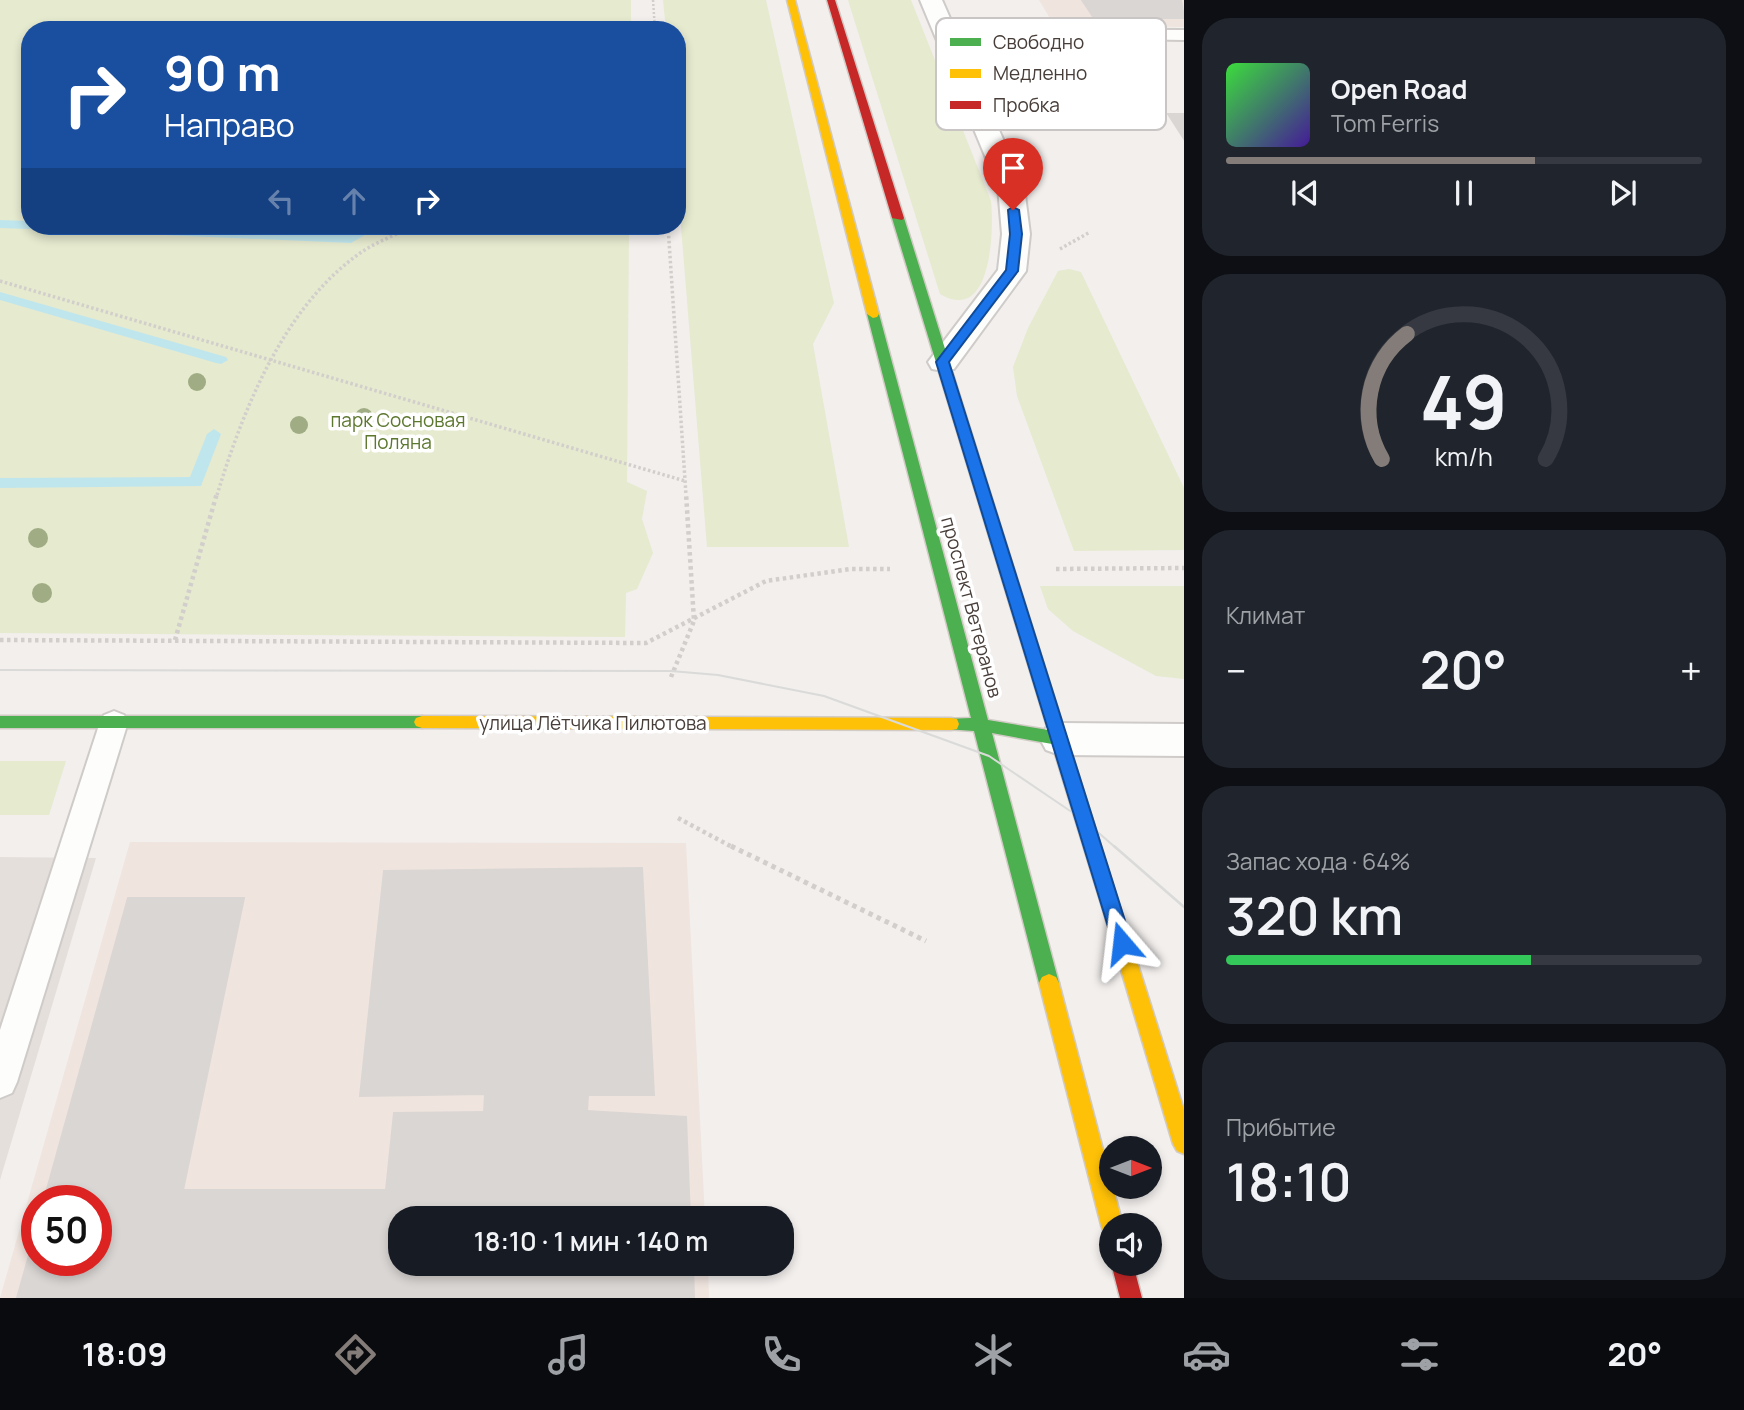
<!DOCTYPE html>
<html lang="ru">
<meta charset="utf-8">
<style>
:root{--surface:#171b24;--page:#20242c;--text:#f1f3f6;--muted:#9ea1a6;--line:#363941;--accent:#847c78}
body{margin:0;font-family:Manrope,sans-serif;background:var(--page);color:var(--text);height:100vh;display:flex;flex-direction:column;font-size:26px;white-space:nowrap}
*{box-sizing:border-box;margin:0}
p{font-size:23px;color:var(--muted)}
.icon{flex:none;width:38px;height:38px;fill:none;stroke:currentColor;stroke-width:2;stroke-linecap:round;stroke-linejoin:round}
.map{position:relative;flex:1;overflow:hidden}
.details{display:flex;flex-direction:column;gap:18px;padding:18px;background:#0d0f14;width:560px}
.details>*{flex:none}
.guide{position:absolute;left:21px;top:21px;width:665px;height:214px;border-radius:28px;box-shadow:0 4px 10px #0003;background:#1a4fa0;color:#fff;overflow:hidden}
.needle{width:46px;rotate:90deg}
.controls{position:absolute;left:1099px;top:1136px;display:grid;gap:14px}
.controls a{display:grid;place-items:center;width:63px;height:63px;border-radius:50%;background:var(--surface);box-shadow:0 4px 10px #0003;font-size:35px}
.speed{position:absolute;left:21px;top:1185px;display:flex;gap:14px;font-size:35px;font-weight:700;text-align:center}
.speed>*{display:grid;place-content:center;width:91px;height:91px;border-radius:50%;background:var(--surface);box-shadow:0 4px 10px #0003;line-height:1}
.speed .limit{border:10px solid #d22;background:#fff;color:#111}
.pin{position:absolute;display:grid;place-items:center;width:60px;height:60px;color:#fff;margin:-72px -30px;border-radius:50% 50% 50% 0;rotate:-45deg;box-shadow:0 0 7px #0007}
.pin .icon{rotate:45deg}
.me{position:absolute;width:77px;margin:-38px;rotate:343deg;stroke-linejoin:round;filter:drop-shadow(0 0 5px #0008)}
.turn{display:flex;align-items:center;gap:24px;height:147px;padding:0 28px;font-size:32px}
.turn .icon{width:91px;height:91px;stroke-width:2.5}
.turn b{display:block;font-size:49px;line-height:60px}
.lanes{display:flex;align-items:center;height:66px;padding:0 28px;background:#0003;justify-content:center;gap:35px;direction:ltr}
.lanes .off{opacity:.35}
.big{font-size:52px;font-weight:600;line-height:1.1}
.details .card{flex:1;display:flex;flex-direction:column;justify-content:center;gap:10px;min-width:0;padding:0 24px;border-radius:28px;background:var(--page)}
.details .dial{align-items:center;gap:0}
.dial svg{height:182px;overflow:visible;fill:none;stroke:var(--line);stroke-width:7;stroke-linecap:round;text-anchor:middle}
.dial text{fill:var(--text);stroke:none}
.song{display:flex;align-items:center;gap:21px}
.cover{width:84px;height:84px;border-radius:10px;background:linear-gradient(135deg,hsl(120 70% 55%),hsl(260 70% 35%))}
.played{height:7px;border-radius:4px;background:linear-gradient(90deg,var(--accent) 65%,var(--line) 65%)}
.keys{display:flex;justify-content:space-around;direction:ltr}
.heat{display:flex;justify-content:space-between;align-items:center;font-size:38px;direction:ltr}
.charge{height:10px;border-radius:5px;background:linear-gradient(90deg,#34c759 64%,var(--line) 0)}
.trip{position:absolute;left:388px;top:1206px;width:406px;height:70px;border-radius:28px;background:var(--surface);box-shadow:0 4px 10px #0003;font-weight:600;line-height:70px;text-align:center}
.tab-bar{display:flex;height:112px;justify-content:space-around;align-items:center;background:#090b0e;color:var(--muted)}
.tab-bar .icon{width:49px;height:49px}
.tab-bar .current{color:var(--accent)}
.tab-bar b{font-size:32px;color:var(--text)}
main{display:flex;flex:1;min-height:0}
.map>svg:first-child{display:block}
.residential{fill:#e5dfdb}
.commercial{fill:#f0e4de;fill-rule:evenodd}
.green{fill:#e6eacf}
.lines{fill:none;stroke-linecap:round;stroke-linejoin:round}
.stream{fill:#c0e6ed;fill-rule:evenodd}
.building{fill:#dad6d4;stroke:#dad6d3;stroke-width:2}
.lane-casing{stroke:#cecbc9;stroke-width:4}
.street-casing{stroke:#cecbc9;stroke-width:4}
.fast-casing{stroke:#d2cbc5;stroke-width:3}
.slow-casing{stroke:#d2cbc5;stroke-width:3}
.jam-casing{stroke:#d2cbc5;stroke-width:3}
.path-far3{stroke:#d2cecb;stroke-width:2.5;stroke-dasharray:2 2;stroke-linecap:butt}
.path-far2{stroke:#d2cecb;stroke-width:3.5;stroke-dasharray:2.5 2.5;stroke-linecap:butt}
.path-far1{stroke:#d2cecb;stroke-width:4.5;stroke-dasharray:3.5 3.5;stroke-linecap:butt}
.path{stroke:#d2cecb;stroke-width:5;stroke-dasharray:4.5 4.5;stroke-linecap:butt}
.lane{fill:#fdfdfc;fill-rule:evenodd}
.street{fill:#fdfdfc;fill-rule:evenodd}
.fast{fill:#4caf50;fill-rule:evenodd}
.slow{fill:#ffc107;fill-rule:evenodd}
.jam{fill:#c62828;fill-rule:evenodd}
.tram-far1{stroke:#dadad9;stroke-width:2}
.tram{stroke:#dadad9;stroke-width:2.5}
.tree{fill:#a0ad84}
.route{fill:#1a73e8;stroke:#114b97;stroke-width:2}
.labels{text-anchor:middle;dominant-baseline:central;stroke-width:7;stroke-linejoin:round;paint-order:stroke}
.park-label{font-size:19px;fill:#5c772e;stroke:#fff}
.street-label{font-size:19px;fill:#483e39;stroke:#fff}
.key{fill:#fff;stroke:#c8c5c4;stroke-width:2}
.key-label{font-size:19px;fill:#483e39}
</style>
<main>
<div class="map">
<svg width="1184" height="1298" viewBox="0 0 1184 1298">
<rect width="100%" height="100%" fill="#f2efed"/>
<!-- residential -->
<path class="residential" d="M0 857 96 858 0 1180Z"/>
<!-- commercial -->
<g class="commercial">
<path d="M1039 0H1184V27L1054 25Z"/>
<path d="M130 842 686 843 705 1218H401V1264H708L709 1298H0ZM37 1200H96V1260H37Z"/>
</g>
<!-- green -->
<g class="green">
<path d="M0 0H631V30H30V226H629L627 482 647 491 642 519 653 553 637 589 626 593 625 637 0 633Z"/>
<path d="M663 0H766L834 303 813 344 849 547H707L677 177V30H666Z"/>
<path d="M848 0H911L991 201C994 229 992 325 940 294Z"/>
<path d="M1069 269 1081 272 1184 488V550L1074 551 1017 396 1013 367 1028 328 1058 271Z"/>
<path d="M1040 586H1184V679L1156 676 1073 631 1048 609Z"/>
<path d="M0 761H66L49 815H0Z"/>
</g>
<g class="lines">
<!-- stream -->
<g class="stream">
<path d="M0 220 30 221V226H36L30 229 0 228Z"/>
<path d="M42 226H129L349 235 366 226H381L351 243 48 230Z"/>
<path d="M0 292 226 357 228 360 221 364 216 363 0 300Z"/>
<path d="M214 429 221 434 201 486 0 488V478L190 477 207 434Z"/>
</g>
</g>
<!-- building -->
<g class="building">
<path d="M1082 0H1181L1184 18H1094Z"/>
<path d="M1168 114H1184V139Z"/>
<path d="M642 868 654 1095H588L587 1111 484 1113 485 1094 360 1096 384 871Z"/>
<path d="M128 898H244L183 1190H386L394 1113 587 1111 686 1117 690 1218H401V1264H693L694 1298H17L37 1227V1260H96V1200H44Z"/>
</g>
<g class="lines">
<defs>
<g id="lane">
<path d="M945 29 1184 30V40L940 36 938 33Z"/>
<path d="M114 711 124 715 128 722 17 1082 12 1093 0 1098V1030L100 722 104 715Z"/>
</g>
<g id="street">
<path d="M920 0H942L1024 187 1030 234 1026 271 954 369 943 371 932 369 928 362 998 270 1002 234 998 187Z"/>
<path d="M1060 723 1184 724V756L1060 755 1046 750 1040 739 1046 728Z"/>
</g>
<g id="fast">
<path d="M894 216 904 218 1124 920 1122 926 1115 928 1108 926 1106 920 1052 744 992 733 1059 983 1056 989 1049 992 1042 989 1039 983 974 731 945 729 943 724 945 719 971 718 867 314 873 310 879 314 988 720 1048 730 892 218Z"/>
<path d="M0 716H422L428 718 430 722 428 726 422 728H0Z"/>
</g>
<g id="slow">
<path d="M787 0H795L879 314 877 317 873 318 867 314Z"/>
<path d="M422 716 951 718 957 719 959 724 957 729 951 730 422 728 416 726 414 722 416 718Z"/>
<path d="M1115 912 1122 914 1124 920 1184 1110V1154L1177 1151 1173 1144 1106 920 1108 914Z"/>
<path d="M1049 974 1056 977 1059 983 1123 1225H1111V1236L1104 1233 1101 1225 1039 983 1042 977Z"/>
</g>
<g id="jam">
<path d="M827 0H835L904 218 902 220 892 218Z"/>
<path d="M1111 1263 1133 1264 1142 1298H1120Z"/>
</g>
</defs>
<!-- lane casing -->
<use href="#lane" class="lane-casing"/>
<!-- street casing -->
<use href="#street" class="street-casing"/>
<!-- fast casing -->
<use href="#fast" class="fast-casing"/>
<!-- slow casing -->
<use href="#slow" class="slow-casing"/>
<!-- jam casing -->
<use href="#jam" class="jam-casing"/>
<!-- path-far3 -->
<path class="path-far3" d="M653 0 655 30"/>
<!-- path-far2 -->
<g class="path-far2">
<path d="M668 226 686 495"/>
<path d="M1060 249 1090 232"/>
<path d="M0 281 685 481"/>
<path d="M217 495C243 410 282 311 356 256 373 243 394 236 413 226"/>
</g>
<!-- path-far1 -->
<g class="path-far1">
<path d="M1056 569 1184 568"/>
<path d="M0 640 646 643 766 581 850 569H890"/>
<path d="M175 640 217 493"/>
<path d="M671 677 694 621 686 493"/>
<path d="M678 818 734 848"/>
</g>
<!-- path -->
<path class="path" d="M731 846 926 941"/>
<!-- lane -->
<use href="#lane" class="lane"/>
<!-- street -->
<use href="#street" class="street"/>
<!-- fast -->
<use href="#fast" class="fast"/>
<!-- slow -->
<use href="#slow" class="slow"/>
<!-- jam -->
<use href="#jam" class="jam"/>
<!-- tram-far1 -->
<path class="tram-far1" d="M0 670 671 671 718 675 824 696 989 756 1085 821 1116 848"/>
<!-- tram -->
<path class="tram" d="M1114 846 1184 907"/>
</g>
<!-- trees -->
<g class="tree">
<circle cx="197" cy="382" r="9"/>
<circle cx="364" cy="417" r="9"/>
<circle cx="299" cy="425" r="9"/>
<circle cx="38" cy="538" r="10"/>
<circle cx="42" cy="593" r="10"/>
</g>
<!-- route -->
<path class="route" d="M1013 207 1019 210 1022 234 1018 271 949 362 1132 943 1129 949 1122 951 1115 949 1113 943 936 362 1006 270 1010 234 1008 210Z"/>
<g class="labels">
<!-- park labels -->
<g class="park-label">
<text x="398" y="420">парк Сосновая<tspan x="398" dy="22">Поляна</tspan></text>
</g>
<!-- street labels -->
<g class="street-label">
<text transform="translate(972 607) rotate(75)">проспект Ветеранов</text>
<text x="593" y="723">улица Лётчика Пилютова</text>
</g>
</g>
<!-- legend -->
<rect x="936" y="18" width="230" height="112" rx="10" class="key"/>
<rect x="950" y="38" width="31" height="8" fill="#4caf50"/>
<rect x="950" y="69" width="31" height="9" fill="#ffc107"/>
<rect x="950" y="101" width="31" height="8" fill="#c62828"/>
<g class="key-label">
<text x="993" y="49">Свободно</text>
<text x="993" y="80">Медленно</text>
<text x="993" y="112">Пробка</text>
</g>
</svg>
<div class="controls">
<a><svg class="needle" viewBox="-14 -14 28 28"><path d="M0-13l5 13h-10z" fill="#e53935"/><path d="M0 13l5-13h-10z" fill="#9ea1a6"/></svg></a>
<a><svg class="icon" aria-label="sound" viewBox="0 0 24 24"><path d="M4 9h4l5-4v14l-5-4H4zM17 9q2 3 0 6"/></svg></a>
</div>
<div class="speed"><div class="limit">50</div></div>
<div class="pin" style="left:1013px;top:210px;background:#d93025"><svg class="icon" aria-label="arrive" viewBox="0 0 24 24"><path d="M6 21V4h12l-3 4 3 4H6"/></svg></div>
<svg class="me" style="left:1122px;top:943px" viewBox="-20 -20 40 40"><path d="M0-17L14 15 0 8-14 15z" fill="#1a73e8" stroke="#fff" stroke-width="4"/></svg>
<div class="trip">18:10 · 1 мин · 140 m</div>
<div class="guide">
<div class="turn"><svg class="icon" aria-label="right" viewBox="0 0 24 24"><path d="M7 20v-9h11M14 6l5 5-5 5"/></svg><div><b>90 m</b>Направо</div></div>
<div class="lanes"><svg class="icon off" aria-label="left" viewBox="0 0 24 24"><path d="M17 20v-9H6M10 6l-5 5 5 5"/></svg><svg class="icon off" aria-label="ahead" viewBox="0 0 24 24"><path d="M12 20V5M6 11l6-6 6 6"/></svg><svg class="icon" aria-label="right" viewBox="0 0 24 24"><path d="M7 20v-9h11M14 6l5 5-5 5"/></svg></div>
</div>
</div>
<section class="details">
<div class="card">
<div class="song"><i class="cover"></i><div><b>Open Road</b><p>Tom Ferris</p></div></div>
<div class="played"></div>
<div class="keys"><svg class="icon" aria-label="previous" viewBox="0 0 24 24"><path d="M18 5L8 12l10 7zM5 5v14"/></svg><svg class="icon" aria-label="pause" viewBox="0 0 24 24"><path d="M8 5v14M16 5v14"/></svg><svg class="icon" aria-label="next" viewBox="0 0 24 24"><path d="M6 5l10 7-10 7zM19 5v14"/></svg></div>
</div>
<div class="card dial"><svg viewBox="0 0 100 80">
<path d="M14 69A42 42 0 1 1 86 69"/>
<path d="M14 69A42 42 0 0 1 25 14" stroke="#847c78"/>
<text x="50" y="56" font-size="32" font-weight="700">49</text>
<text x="50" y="72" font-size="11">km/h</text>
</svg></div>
<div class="card"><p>Климат</p>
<div class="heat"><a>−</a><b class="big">20°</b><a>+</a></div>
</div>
<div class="card"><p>Запас хода · 64%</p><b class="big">320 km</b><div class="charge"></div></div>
<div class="card"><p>Прибытие</p><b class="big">18:10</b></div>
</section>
</main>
<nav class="tab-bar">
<b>18:09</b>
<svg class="icon current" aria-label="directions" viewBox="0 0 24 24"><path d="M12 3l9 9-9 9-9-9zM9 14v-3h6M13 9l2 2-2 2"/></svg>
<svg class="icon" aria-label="music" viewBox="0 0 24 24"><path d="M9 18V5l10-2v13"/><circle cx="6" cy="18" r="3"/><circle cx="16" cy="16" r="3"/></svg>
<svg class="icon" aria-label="phone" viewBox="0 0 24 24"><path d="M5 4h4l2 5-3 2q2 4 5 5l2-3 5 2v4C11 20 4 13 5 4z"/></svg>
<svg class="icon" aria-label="climate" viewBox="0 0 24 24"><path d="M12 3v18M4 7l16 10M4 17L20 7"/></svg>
<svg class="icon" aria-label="car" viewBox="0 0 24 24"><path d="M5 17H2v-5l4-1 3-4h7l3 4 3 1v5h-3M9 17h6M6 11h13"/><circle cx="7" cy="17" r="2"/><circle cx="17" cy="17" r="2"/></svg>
<svg class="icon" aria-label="filters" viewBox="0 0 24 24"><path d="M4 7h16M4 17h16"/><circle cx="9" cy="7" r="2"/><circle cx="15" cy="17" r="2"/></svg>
<b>20°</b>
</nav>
